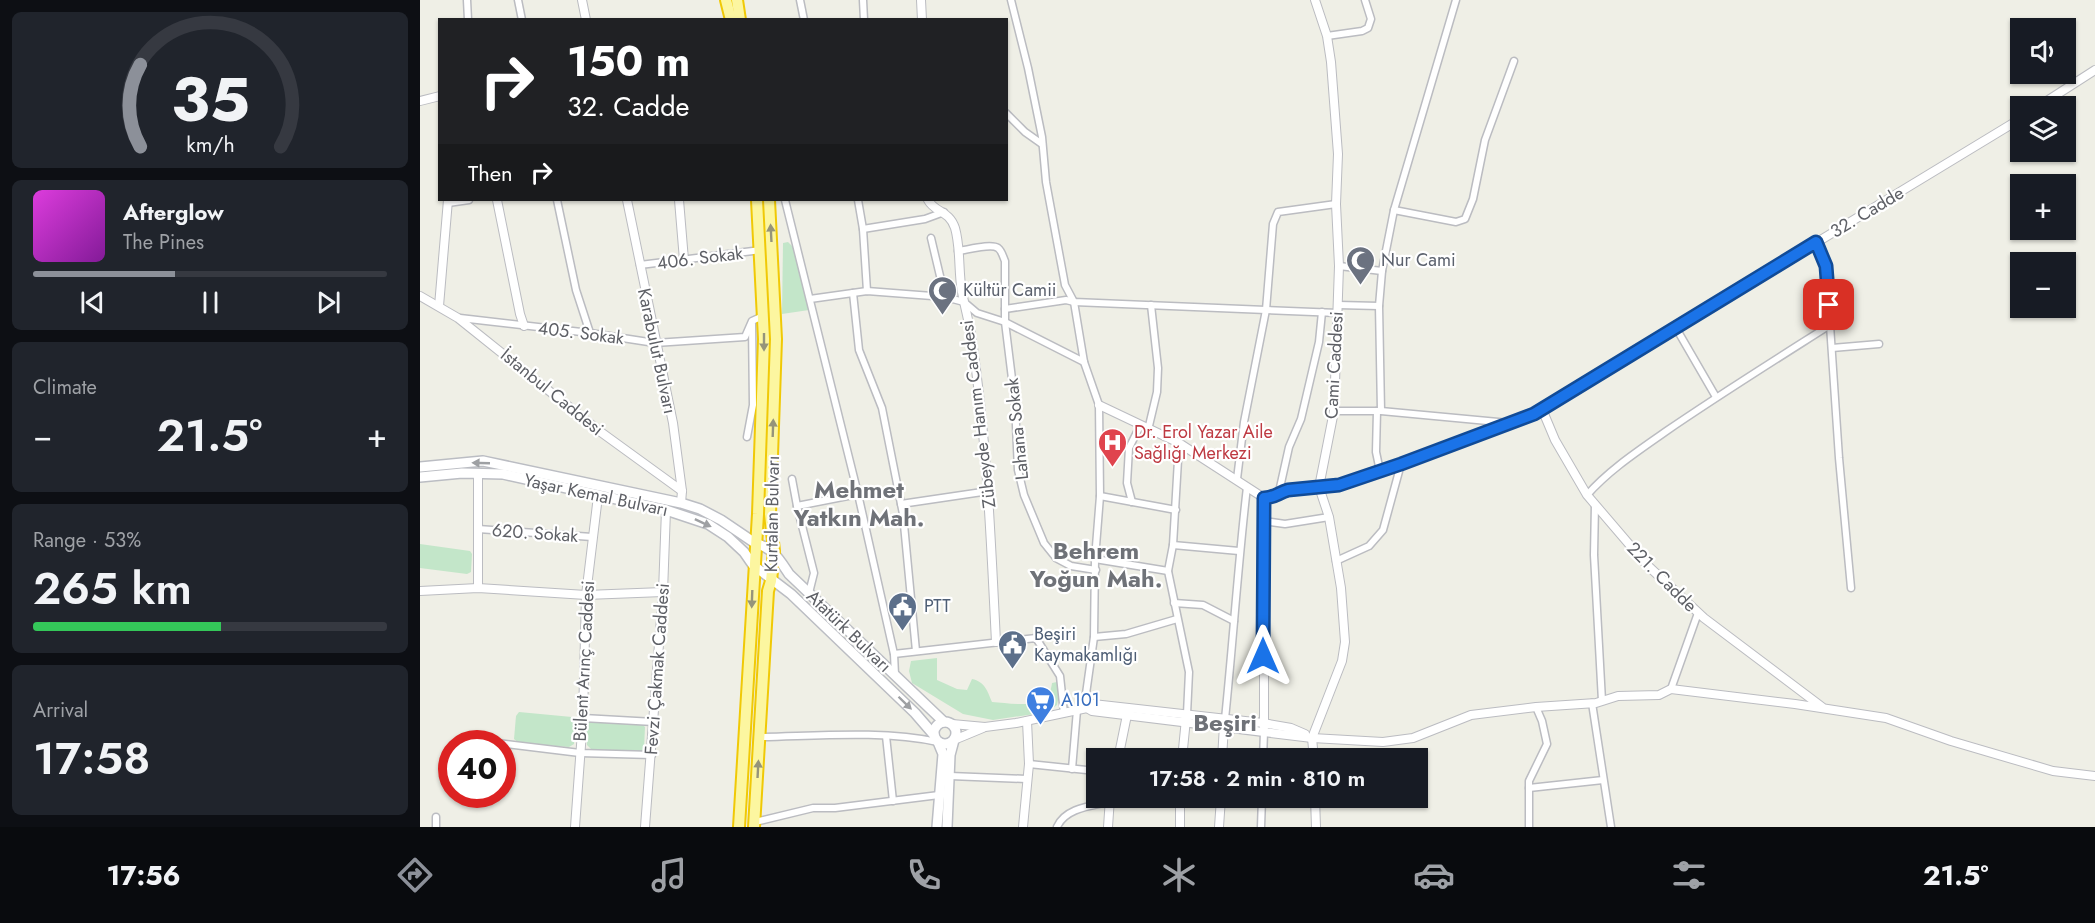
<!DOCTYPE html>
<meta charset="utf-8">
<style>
:root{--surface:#171b24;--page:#20242c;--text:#f1f3f6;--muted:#9ea1a6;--line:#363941;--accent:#8c9099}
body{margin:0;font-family:Jost,sans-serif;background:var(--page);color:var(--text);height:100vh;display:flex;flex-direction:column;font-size:22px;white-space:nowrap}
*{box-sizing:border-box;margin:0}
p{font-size:20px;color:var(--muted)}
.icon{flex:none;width:33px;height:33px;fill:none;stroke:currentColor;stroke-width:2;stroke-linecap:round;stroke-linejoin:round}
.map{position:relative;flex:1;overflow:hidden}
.drawer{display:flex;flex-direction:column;gap:12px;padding:12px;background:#0d0f14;width:420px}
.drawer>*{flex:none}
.hud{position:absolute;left:18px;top:18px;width:570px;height:183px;border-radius:0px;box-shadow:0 2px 4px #0004;background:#202124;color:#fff;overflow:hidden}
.controls{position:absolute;left:1590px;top:18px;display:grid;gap:12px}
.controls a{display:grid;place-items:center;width:66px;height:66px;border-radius:0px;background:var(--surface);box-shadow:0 2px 4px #0004;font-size:30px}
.speed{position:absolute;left:18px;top:730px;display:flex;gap:12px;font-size:30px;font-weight:700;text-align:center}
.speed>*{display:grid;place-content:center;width:78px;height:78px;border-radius:50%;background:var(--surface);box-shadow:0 2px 4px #0004;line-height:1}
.speed .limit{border:9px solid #d22;background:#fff;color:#111}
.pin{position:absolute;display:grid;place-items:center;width:51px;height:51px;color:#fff;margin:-26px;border-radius:12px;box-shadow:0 3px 9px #0006}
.me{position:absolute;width:66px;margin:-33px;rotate:0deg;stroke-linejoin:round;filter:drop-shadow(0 0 4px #0008)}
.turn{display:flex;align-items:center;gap:21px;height:126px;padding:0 30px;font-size:27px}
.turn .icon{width:78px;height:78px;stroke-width:2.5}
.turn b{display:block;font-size:42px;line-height:51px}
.then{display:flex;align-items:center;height:57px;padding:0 30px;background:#0003;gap:12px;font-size:22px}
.big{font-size:45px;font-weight:600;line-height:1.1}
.drawer .tile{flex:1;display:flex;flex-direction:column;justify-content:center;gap:9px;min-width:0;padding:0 21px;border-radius:9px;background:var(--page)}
.drawer .dial{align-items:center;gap:0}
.dial svg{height:156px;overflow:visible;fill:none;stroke:var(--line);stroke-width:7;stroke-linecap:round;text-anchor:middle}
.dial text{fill:var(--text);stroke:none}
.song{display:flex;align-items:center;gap:18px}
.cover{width:72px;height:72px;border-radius:9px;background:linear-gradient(135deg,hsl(300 70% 55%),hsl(290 70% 35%))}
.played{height:6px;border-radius:3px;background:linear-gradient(90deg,var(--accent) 40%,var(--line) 40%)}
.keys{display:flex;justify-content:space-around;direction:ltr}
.heat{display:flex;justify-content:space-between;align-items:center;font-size:33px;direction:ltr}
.charge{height:9px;border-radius:4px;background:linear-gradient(90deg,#34c759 53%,var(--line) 0)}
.trip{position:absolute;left:666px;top:748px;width:342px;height:60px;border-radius:0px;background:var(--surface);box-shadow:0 2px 4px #0004;font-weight:600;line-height:60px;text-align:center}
.menu{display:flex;height:96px;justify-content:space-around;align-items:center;background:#090b0e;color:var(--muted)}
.menu .icon{width:42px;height:42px}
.menu .current{color:var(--accent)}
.menu b{font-size:27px;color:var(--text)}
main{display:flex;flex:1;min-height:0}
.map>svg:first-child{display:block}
.green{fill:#c3e6c9}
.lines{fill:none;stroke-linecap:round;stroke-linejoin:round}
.minor-casing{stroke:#bbbcc1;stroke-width:9}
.tertiary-casing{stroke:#bbbcc1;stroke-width:10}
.secondary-casing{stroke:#bbbdc3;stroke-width:12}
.trunk-casing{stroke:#f0c906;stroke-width:14}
.minor{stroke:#fff;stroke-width:6}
.tertiary{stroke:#fff;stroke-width:8}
.secondary{stroke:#fff;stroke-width:9}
.trunk{stroke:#fcf6a0;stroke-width:10}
.oneway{fill:#95947a}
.oneway2{fill:#9ea0a3}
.route-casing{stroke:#114b97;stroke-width:15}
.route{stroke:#1a73e8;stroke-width:10}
.labels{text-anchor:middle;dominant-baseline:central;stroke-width:4.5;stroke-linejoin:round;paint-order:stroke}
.street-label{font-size:18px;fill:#5e6066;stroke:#fff}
.worship-label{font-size:18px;fill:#5b616d;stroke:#fff;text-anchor:start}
.health-label{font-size:18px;fill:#be3a42;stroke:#fff;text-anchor:start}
.service-label{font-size:18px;fill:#4e5e75;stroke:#fff;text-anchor:start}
.shop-label{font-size:18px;fill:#366cbe;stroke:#fff;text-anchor:start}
.district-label{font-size:24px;font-weight:bold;fill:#6f7278;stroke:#fff}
</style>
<main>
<section class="drawer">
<div class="tile dial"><svg viewBox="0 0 100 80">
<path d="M14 69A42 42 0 1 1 86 69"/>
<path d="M14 69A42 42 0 0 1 14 27" stroke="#8c9099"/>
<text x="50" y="56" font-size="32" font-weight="700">35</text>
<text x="50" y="72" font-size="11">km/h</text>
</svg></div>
<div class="tile">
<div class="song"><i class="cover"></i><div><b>Afterglow</b><p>The Pines</p></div></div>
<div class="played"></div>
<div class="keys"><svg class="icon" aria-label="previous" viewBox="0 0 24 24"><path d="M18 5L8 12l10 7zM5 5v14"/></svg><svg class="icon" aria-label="pause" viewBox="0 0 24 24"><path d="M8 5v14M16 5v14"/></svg><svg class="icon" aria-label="next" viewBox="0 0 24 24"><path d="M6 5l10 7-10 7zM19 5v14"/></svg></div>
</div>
<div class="tile"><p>Climate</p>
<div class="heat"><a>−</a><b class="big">21.5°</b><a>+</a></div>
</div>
<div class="tile"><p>Range · 53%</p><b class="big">265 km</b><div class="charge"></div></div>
<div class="tile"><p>Arrival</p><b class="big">17:58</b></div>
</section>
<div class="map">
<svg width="1675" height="827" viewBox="0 0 1675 827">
<rect width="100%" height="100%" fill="#efefe6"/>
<!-- green -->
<g class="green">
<path d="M368 242 374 248 389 310 362 314 363 243Z"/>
<path d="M0 544 50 551 52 554 51 572 47 574 0 568Z"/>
<path d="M517 658V680L537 689 547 690 552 679C565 682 567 690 572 702 593 703 629 712 632 683L637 682 639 695 637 705 628 712 573 720 543 714 492 683 489 671 491 661Z"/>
<path d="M99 712 152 717 155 720 154 744 149 747 99 743 94 739 96 716Z"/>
<path d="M171 721 221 723 225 727 224 749 220 754 172 750 167 745V724Z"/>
</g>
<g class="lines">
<defs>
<g id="minor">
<path d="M47 0 48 20"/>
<path d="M98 0 102 20"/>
<path d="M380 0 384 20"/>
<path d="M443 0 444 20"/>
<path d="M591 0 608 68 622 137 626 182 645 285 654 302 664 362 679 405 680 496 675 559 674 637 664 708"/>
<path d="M907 36 942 31 948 28 951 19 945 0"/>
<path d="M586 113 605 132 622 144"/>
<path d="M137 200 156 290 170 333"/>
<path d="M365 200 438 494 474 654 475 675"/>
<path d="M438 200 443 229 447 291"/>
<path d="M28 203 49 200"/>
<path d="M974 210 1036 222 1045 219 1053 199 1065 140 1094 61"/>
<path d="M443 229 505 219 524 212"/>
<path d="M511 238 525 297"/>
<path d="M1396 242 1406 266 1419 458 1431 588"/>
<path d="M538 251C547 250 571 243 578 248 582 251 583 257 585 261V322L595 403 598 470 604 495 624 543 636 558 651 566 676 570"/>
<path d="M220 265 341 250"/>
<path d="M919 266 962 271"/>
<path d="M433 293 439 350 462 408 483 514 496 651"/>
<path d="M390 299 447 291 525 297 544 302 557 313 585 322 664 362"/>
<path d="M918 305 959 306"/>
<path d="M585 309 646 300 654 302 918 313"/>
<path d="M40 318 170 333 235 343 325 337 332 321 343 316"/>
<path d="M1256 328 1296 397"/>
<path d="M1412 348 1459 344"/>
<path d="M914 411H961L1089 423"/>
<path d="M957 411 956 452 960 471"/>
<path d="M961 411 959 306 962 271 974 210 1036 0"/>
<path d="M728 430 737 392 738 368 731 305"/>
<path d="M327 437 333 405 332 324"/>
<path d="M759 443 753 545 748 571 769 672 767 714"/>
<path d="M372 479 377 506 394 573 389 593"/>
<path d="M817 479 824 422 846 310 853 224 858 212 916 204"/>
<path d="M859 492 869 447 881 419 899 342 902 312"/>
<path d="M1167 495C1189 470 1218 451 1245 432 1299 395 1355 360 1410 325"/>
<path d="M680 496 756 510"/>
<path d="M712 502 707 483 709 448 720 426"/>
<path d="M481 504 569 491"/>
<path d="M1175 504 1174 555 1182 701"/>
<path d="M377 506 438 494"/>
<path d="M844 521 865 524 909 517"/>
<path d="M58 529 172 537"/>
<path d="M753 545 819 551"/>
<path d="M675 559 748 571"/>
<path d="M916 561 949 546 963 530 981 464"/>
<path d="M754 603 783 605 814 621"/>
<path d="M674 637 706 634 757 619"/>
<path d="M474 654 616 638 640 676 644 713"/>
<path d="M1251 689 1278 613"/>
<path d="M1172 703 1191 827"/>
<path d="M163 718 234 722"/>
<path d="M805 719C813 642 818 564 827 487"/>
<path d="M466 736 473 801"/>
<path d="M339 737C397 736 462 730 518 742"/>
<path d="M45 739 160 753 232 755"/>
<path d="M843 759 844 732"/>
<path d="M609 764 676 771"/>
<path d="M652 769 657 710"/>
<path d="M530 776 606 779"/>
<path d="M1109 788 1183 780"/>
<path d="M335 822 393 808H415L519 795"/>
<path d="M16 827V817"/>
<path d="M637 827C645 808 671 806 689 802"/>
<path d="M841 827 842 798"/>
<path d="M1109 827V781L1127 744 1122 721 1116 707"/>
</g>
<g id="tertiary">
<path d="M162 0 166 20"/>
<path d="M501 0 502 20"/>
<path d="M0 101 20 96"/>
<path d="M1619 106 1675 70"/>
<path d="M77 200 100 314 104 326"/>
<path d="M207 200 253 423 262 491 261 503"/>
<path d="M259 200 264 260"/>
<path d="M508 200C515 213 529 210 535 228 541 249 538 271 542 292 545 308 550 325 552 341 567 441 571 542 576 642"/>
<path d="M0 296 38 318 178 430 262 491"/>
<path d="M19 306 28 200"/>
<path d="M679 405 759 443 844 498H852L859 492 868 490 919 485 981 464 1114 414 1600 119"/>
<path d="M1122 409 1135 440 1167 495 1226 564 1284 618 1402 707"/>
<path d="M58 473V588"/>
<path d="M0 591 58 588 166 595 243 592"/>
<path d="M667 708 672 711 892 738 963 742 993 738 1051 715 1116 707 1176 703 1198 696 1239 695 1251 689 1375 704 1466 718 1531 741 1633 771 1675 776"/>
<path d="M532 724 565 727 596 723 667 708 673 704 843 723 871 728 885 734"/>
<path d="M844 727V498"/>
<path d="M534 740 563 728"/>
<path d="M698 759 708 710"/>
<path d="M762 759 766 719"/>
<path d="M802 759 804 725"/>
<path d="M894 759 892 738 922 661 925 642 921 588 909 517 899 487 914 411 919 266 916 204 918 154 911 62 907 36 895 0"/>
<path d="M895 798 896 827"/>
<path d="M155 827 163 718 166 595 178 496"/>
<path d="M225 827 243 592 246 510"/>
<path d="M603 827 609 764 607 721"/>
<path d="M688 827 690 798"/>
<path d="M760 827V798"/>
<path d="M799 827 801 798"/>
</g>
<g id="secondary">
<path d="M0 467 63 461 261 503 280 509 301 520 335 543C353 548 359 559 369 574L524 722"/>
<path d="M0 477 42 473 83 474 246 510 288 524 308 537 324 552 333 565 371 594 495 713 514 735"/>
<circle cx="525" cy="733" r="11"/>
<path d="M517 827 523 754 518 742"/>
<path d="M527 827 530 755 534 740"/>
</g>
<g id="trunk">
<path d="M306 0 311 20"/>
<path d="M317 0 320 20"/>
<path d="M319 827 338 514 344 339 337 200"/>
<path d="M334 827 348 591 351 581 354 551 350 514 356 339 349 200"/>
</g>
</defs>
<!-- minor casing -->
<use href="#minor" class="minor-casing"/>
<!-- tertiary casing -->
<use href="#tertiary" class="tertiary-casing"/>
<!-- secondary casing -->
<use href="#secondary" class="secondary-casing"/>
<!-- trunk casing -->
<use href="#trunk" class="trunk-casing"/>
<!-- minor -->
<use href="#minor" class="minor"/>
<!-- tertiary -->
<use href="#tertiary" class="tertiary"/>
<!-- secondary -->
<use href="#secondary" class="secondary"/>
<!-- trunk -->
<use href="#trunk" class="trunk"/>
</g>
<!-- one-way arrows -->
<defs><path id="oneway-solid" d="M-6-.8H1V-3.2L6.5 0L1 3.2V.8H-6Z" transform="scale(1.5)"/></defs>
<g class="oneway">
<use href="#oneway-solid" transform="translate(351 233) rotate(-93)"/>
<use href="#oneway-solid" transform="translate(344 342) rotate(90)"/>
<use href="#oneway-solid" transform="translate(353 428) rotate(-88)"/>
<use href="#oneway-solid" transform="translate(332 599) rotate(92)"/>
<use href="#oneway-solid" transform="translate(338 769) rotate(-87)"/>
</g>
<g class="oneway2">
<use href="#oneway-solid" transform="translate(61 463) rotate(-178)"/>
<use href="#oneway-solid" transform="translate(283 523) rotate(25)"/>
<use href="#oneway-solid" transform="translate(485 703) rotate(44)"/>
</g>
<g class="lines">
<defs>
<path id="route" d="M843 656 844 498C854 498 858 493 868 490L919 485 981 464 1114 414 1396 242 1406 266 1409 305"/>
</defs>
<!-- route casing -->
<use href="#route" class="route-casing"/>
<!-- route -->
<use href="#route" class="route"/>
</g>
<!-- icons -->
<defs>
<symbol id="mosque-pin" viewBox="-11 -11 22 30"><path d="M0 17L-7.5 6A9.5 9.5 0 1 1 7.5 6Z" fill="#6b7280" stroke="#fff"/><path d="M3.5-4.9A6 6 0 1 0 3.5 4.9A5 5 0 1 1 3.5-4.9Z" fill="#fff"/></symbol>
<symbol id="hospital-pin" viewBox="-11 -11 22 30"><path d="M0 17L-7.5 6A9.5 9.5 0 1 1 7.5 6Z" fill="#e0444e" stroke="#fff"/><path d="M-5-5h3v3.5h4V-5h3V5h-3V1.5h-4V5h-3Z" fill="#fff"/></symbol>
<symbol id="civic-pin" viewBox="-11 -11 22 30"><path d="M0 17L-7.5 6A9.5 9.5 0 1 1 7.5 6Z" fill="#5c6f8a" stroke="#fff"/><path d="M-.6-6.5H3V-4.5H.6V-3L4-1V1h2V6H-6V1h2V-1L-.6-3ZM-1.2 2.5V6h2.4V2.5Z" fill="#fff"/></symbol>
<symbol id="supermarket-pin" viewBox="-11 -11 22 30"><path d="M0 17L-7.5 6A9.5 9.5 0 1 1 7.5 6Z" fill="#3f7fe0" stroke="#fff"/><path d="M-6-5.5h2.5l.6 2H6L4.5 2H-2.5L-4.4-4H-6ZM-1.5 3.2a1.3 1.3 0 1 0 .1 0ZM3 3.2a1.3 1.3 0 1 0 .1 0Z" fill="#fff"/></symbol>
</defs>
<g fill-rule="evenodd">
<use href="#mosque-pin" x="924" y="244" width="33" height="45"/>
<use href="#mosque-pin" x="506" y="274" width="33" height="45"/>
<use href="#hospital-pin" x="676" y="426" width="33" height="45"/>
<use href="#civic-pin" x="466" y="590" width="33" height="45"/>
<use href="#civic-pin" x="576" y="628" width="33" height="45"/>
<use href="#supermarket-pin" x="604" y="684" width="33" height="45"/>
</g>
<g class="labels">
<!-- street labels -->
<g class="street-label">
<text transform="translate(1447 212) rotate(-31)">32. Cadde</text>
<text transform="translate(280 258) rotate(-7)">406. Sokak</text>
<text transform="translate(161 333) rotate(7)">405. Sokak</text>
<text transform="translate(237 351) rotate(78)">Karabulut Bulvarı</text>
<text transform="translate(914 365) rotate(-87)">Cami Caddesi</text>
<text transform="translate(132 392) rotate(39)">İstanbul Caddesi</text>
<text transform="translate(558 414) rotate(-97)">Zübeyde Hanım Caddesi</text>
<text transform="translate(597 429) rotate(-96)">Lahana Sokak</text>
<text transform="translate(176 495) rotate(12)">Yaşar Kemal Bulvarı</text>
<text transform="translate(352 514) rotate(-89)">Kurtalan Bulvarı</text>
<text transform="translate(115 533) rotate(4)">620. Sokak</text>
<text transform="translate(1242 577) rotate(45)">221. Cadde</text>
<text transform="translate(429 631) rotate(44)">Atatürk Bulvarı</text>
<text transform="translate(164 661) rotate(-87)">Bülent Arınç Caddesi</text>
<text transform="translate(237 669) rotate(-86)">Fevzi Çakmak Caddesi</text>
</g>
<!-- worship labels -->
<g class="worship-label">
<text x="961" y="260">Nur Cami</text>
<text x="543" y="290">Kültür Camii</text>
</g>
<!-- health labels -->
<g class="health-label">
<text x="714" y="432">Dr. Erol Yazar Aile<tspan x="714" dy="21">Sağlığı Merkezi</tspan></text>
</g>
<!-- service labels -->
<g class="service-label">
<text x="504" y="606">PTT</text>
<text x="614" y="634">Beşiri<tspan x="614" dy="21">Kaymakamlığı</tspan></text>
</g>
<!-- shop labels -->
<g class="shop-label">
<text x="641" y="700">A101</text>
</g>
<!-- district labels -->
<g class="district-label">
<text x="439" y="489">Mehmet<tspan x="439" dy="28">Yatkın Mah.</tspan></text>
<text x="676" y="550">Behrem<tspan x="676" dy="28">Yoğun Mah.</tspan></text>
<text x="805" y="722">Beşiri</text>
</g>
</g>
</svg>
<div class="controls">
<a><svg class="icon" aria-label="sound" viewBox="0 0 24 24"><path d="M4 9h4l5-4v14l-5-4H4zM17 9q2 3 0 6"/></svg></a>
<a><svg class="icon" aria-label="layers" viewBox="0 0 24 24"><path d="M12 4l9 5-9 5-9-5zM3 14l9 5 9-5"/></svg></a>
<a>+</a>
<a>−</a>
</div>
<div class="speed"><div class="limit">40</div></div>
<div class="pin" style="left:1409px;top:305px;background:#d93025"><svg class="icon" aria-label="arrive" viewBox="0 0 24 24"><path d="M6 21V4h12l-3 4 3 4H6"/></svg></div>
<svg class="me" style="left:843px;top:656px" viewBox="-20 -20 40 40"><path d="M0-17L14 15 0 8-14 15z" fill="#1a73e8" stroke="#fff" stroke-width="4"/></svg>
<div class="trip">17:58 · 2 min · 810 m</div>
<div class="hud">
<div class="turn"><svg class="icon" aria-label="right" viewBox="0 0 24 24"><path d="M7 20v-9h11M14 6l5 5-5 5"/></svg><div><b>150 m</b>32. Cadde</div></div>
<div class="then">Then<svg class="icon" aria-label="right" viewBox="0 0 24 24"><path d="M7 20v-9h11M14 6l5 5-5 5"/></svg></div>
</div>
</div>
</main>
<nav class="menu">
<b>17:56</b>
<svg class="icon current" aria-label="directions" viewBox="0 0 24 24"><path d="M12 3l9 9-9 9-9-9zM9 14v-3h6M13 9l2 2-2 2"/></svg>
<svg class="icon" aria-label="music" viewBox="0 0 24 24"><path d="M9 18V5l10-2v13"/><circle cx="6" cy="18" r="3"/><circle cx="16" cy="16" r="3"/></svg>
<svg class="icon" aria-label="phone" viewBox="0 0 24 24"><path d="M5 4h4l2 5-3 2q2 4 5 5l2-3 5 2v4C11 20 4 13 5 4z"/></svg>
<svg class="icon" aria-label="climate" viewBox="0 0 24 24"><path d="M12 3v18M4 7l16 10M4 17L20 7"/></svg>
<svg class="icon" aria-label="car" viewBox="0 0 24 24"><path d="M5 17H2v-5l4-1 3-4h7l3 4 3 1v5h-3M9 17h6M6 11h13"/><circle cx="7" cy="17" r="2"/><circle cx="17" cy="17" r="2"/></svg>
<svg class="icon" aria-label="filters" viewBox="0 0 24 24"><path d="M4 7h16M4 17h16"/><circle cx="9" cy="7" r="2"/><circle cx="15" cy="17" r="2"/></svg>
<b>21.5°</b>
</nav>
